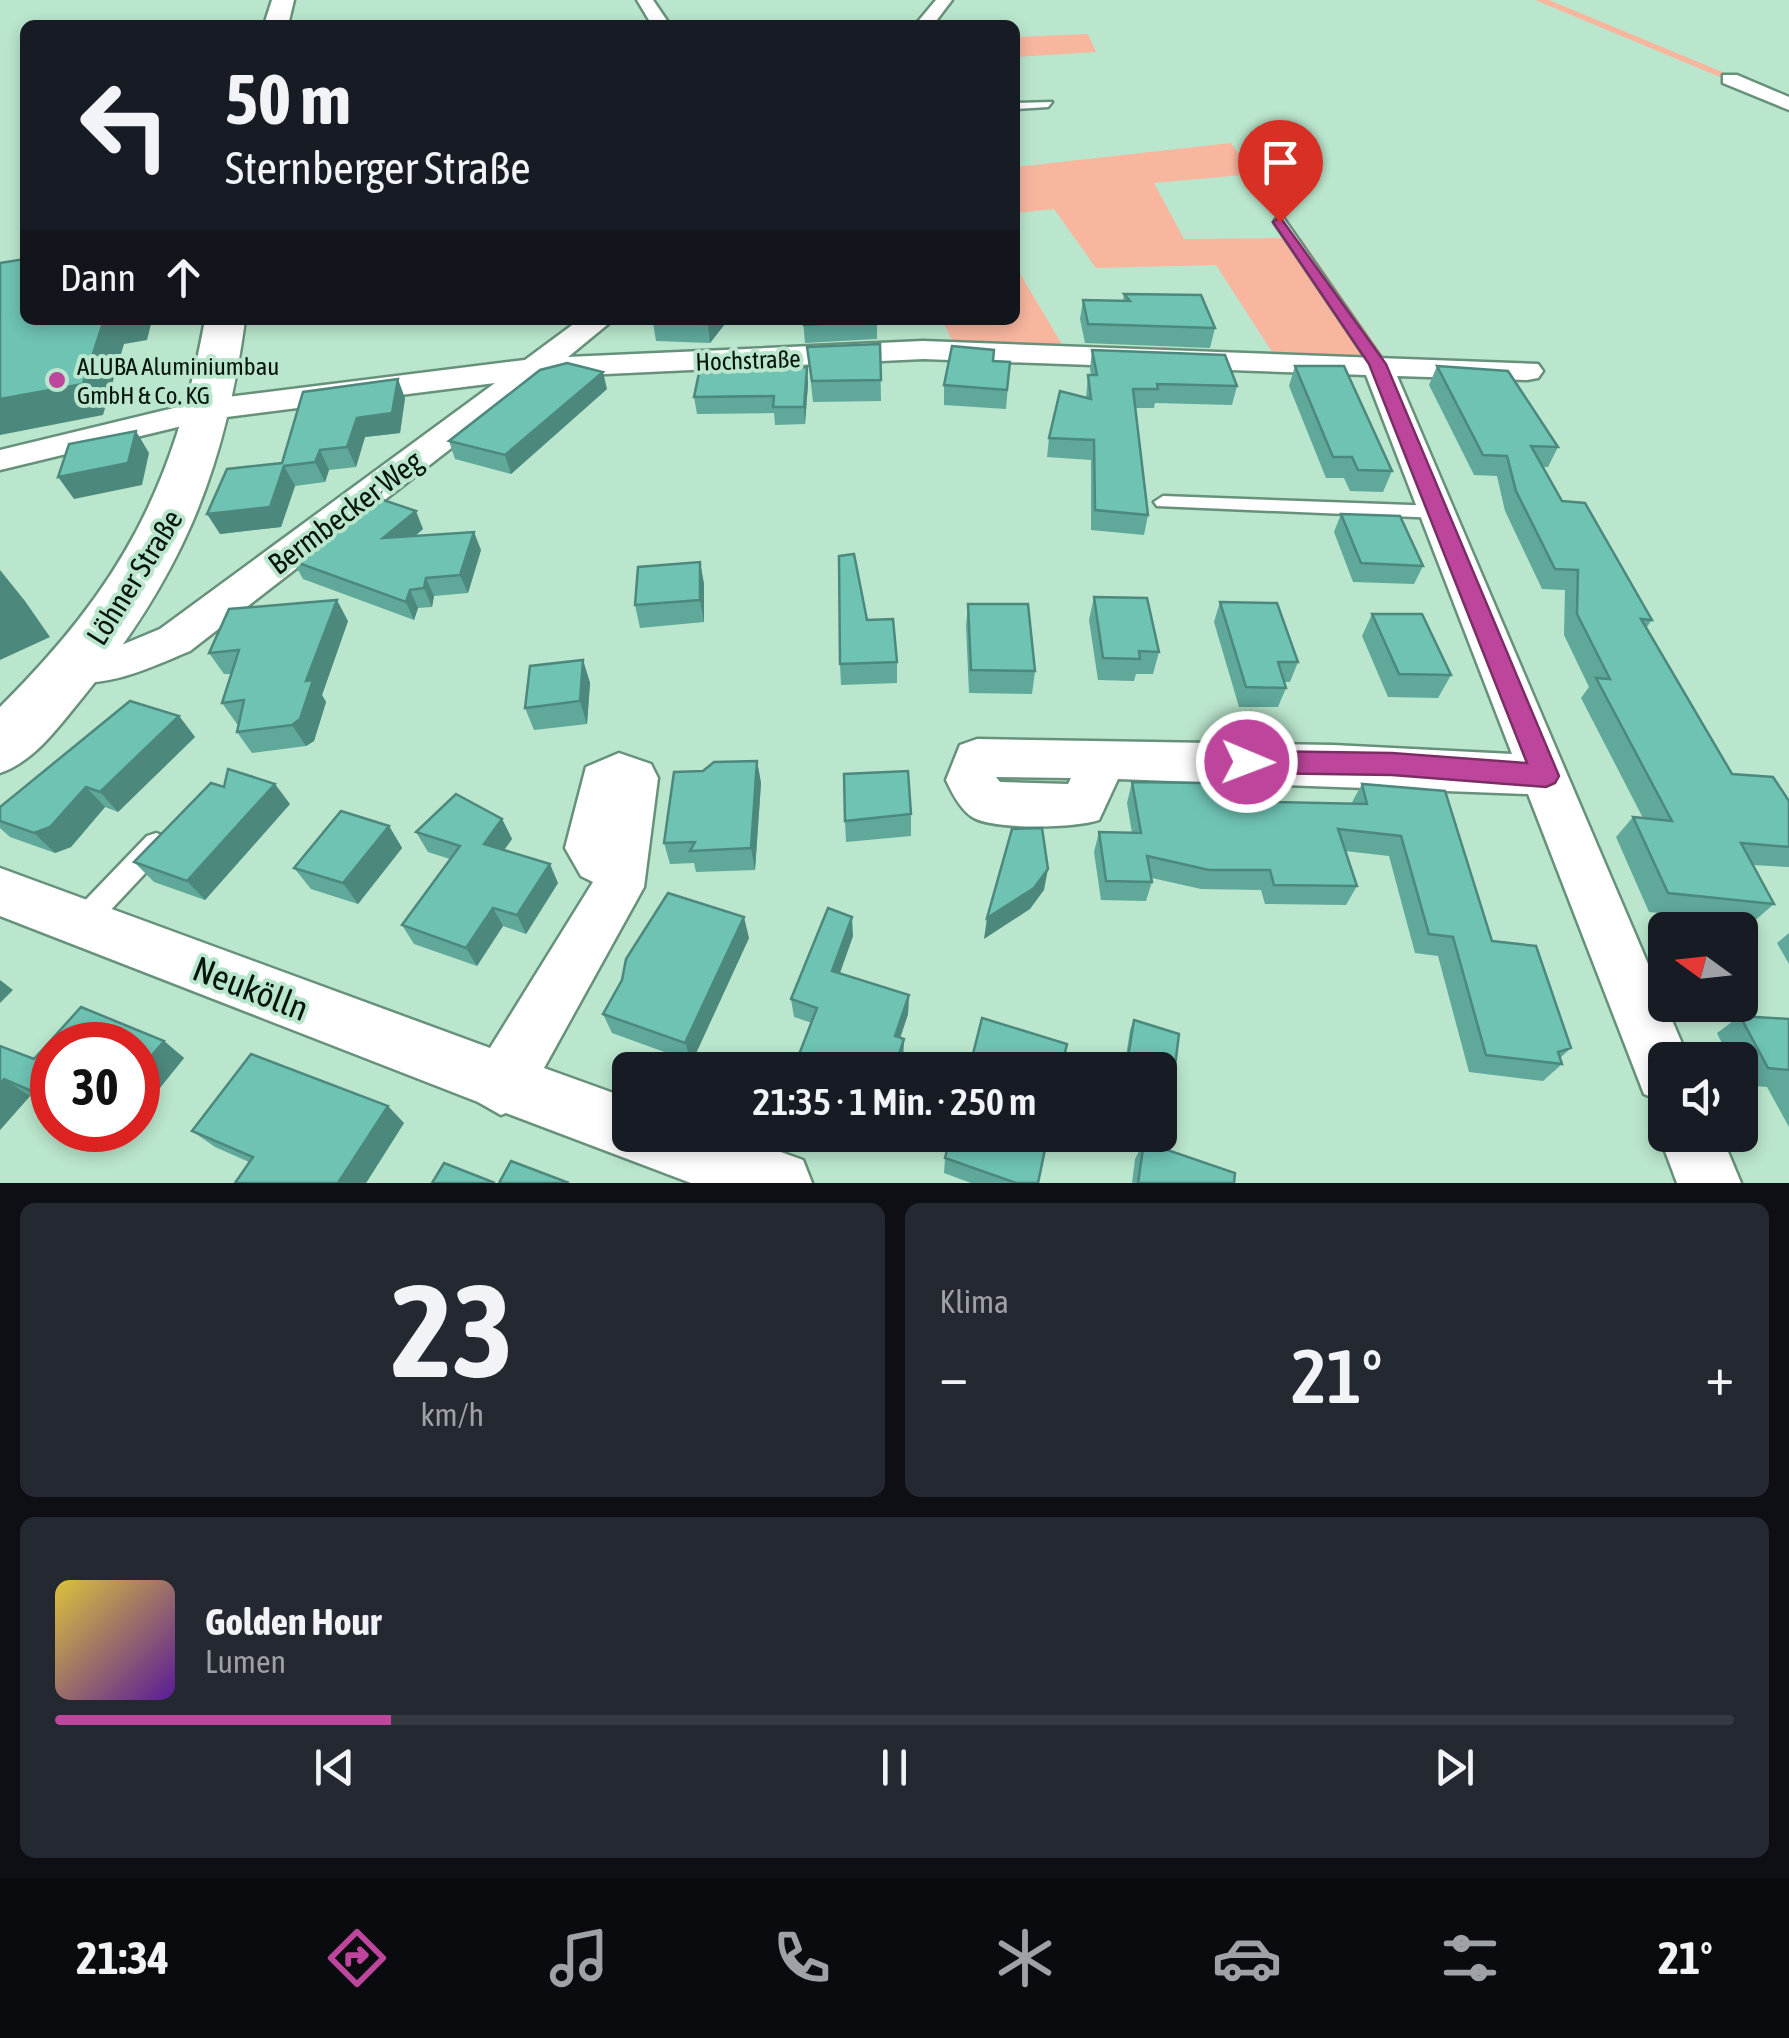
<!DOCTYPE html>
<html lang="de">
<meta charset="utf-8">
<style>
:root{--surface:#171b24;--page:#242831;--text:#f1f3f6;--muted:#9ea1a6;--line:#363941;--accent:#bd469c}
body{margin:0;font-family:"Asap Condensed",sans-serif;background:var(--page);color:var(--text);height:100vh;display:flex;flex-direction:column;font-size:38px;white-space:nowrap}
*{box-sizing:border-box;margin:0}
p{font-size:32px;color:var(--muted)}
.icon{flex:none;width:55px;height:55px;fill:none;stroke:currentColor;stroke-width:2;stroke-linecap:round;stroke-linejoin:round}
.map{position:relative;height:1183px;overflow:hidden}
.panel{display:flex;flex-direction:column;gap:20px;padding:20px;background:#0d0f14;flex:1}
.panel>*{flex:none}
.top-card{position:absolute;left:20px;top:20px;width:1000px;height:305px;border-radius:15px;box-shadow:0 5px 15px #0003;background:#171b24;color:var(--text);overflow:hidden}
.needle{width:65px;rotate:285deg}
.fabs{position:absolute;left:1648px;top:912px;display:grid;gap:20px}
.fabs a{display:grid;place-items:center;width:110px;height:110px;border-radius:15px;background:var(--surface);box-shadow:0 5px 15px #0003;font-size:50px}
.speed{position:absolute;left:30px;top:1022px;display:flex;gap:20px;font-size:50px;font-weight:700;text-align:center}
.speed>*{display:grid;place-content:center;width:130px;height:130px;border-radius:50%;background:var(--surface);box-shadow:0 5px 15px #0003;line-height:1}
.speed .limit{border:15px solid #d22;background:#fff;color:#111}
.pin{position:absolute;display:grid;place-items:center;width:85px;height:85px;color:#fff;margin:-102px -42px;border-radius:50% 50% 50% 0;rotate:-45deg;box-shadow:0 0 10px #0007}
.pin .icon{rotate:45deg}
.me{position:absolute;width:110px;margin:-55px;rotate:91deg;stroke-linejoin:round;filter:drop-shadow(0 0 8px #0008)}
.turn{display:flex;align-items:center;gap:35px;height:210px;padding:0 40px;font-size:45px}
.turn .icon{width:130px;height:130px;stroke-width:2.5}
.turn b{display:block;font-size:70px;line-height:85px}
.then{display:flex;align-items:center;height:95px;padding:0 40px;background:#0003;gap:20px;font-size:38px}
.big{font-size:75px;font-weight:600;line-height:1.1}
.panel .tile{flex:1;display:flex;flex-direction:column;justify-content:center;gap:15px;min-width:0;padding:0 35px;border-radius:15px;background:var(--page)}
.panel .dial{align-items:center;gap:0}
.dial b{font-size:130px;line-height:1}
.song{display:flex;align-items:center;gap:30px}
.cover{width:120px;height:120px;border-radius:15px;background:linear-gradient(135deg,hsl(50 70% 55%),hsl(270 70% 35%))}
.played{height:10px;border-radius:5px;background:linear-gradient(90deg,var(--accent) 20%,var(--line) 20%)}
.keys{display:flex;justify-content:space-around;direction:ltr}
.heat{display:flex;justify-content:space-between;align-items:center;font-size:55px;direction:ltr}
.panel .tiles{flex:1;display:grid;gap:20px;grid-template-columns:1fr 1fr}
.tile:last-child{grid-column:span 2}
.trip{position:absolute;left:612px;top:1052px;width:565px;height:100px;border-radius:15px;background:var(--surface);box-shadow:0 5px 15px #0003;font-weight:600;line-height:100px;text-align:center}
.dock{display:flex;height:160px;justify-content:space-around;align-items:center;background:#090b0e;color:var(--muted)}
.dock .icon{width:70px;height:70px}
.dock .active{color:var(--accent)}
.dock b{font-size:45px;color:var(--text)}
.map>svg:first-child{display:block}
.green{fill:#f8b69f}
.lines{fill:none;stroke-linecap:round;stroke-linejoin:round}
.lane-casing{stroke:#67917a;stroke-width:5}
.street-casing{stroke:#67917a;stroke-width:5}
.secondary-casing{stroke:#67917a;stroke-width:5}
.lane{fill:#fff;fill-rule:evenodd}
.street{fill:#fff;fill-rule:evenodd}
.secondary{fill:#fff;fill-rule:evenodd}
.wall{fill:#5fa89a}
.shaded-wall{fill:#4d887d}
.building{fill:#6ec3b3;stroke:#4d887d;stroke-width:2.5}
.route{fill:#bd469c;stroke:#7b2e65;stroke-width:2.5}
.poi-dot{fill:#bd469c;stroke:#bae6cd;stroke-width:4}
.labels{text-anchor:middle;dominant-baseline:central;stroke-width:8;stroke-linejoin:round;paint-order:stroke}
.far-street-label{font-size:25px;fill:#05150d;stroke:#bae6cd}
.far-poi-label{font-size:25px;fill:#05150d;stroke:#bae6cd;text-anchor:start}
.street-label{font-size:30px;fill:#05150d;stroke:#bae6cd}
.near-street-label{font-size:35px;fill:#05150d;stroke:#bae6cd}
</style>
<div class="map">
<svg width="1789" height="1183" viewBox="0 0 1789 1183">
<rect width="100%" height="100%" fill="#bae6cd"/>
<!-- green -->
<g class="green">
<path d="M1535 0H1549L1732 76 1720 77Z"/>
<path d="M1088 34 1096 52 1015 57V37Z"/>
<path d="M1231 143 1254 174 1154 183 1184 239 1301 238 1384 357 1272 352 1216 265 1096 268 1054 209 1015 213V167Z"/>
<path d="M1015 265 1063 346 952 340 942 320H1015Z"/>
</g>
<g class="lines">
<defs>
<g id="lane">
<path d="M1052 102 1048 107 1015 109V103Z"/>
<path d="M1276 219H1284L1385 364 1382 367H1372L1274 222Z"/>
<path d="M1163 496 1439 506 1448 512 1439 518 1157 506 1154 502Z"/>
<path d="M156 833 165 836 169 844 165 852 92 930 83 933 74 930 70 921 74 912 147 836Z"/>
</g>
<g id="street">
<path d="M637 0H653L670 25H652Z"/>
<path d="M936 0H952L933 25H915Z"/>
<path d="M1723 75H1737L1789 97V110L1723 83Z"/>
<path d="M579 320H613L568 357 923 341 1538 364 1543 371 1538 378 1527 380 1397 376 1689 1060H1665V1103L1644 1094 1528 794 1118 779 1099 820C1075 828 997 830 974 818 961 811 952 793 946 780L960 745 977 739 1333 745 1512 754 1366 375 923 359 543 377 190 651C151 667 101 692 59 679L52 668 59 657 124 644 160 629 495 383 211 419 0 470V450L211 399 525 360ZM996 777 1071 778 1068 784 1000 782Z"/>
<path d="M619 753 651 764 658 778 644 887 544 1068 630 1099V1135H733L803 1160 812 1183H691L506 1113 501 1115 478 1102 0 916V868L490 1048 593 882 581 876 565 848 586 767Z"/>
<path d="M1665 1121V1135H1721L1741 1183H1677L1659 1135Z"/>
</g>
<g id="secondary">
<path d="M272 0H294L288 25H264Z"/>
<path d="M205 320H245C224 476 179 580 79 702 56 730 34 761 0 773V707C121 587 174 487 205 320Z"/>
</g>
</defs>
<!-- lane casing -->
<use href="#lane" class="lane-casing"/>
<!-- street casing -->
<use href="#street" class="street-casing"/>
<!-- secondary casing -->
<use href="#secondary" class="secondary-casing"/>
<!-- lane -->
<use href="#lane" class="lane"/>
<!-- street -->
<use href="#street" class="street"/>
<!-- secondary -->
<use href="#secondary" class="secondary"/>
</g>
<!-- wall -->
<g class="wall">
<path d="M1124 294 1215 328 1210 348 1085 343 1080 319 1083 300 1123 301Z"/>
<path d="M654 320H728L710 343 656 341 653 323Z"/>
<path d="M803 320H877V339L805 343Z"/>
<path d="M880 344 881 401 813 402 807 347Z"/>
<path d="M1092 350 1237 386 1232 405 1155 403 1154 408H1136L1148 515 1144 535 1091 530V460L1047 457 1049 438 1086 398 1088 375H1091L1090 369Z"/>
<path d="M993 361 1010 362 1006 409 944 405V385Z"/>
<path d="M1295 366 1392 471 1383 492 1350 491 1344 478H1326L1289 386Z"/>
<path d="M1437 366 1558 447 1548 467H1543L1562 501 1652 620 1646 628 1732 774 1789 801V867L1753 865 1774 904 1752 923 1649 912 1616 837 1633 817 1643 818 1581 698 1589 687 1564 635 1565 590 1542 589 1505 511 1497 476 1474 475 1429 385Z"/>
<path d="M807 367 808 384 805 424 775 425 774 413 697 414 694 397Z"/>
<path d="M607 389 511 474 455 459 449 441Z"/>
<path d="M405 398 400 433 365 437 356 467 329 470 325 482 295 486 281 527 220 534 282 463Z"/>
<path d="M384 500 423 529 416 535 481 550 468 593 434 596 432 607 418 608 414 620 303 579 293 561Z"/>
<path d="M1341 514 1423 566 1414 584 1353 582 1334 532Z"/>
<path d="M700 562 704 584V622L640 628 635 605Z"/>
<path d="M1094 597 1159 652 1153 674H1136L1134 681 1098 680 1089 620Z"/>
<path d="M1220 602 1298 662 1290 682H1284L1286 688 1278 707H1239L1214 622Z"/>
<path d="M968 604 1035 671 1032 694 969 693 966 626Z"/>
<path d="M1372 614 1451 675 1438 698 1388 697 1362 636Z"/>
<path d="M867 620 897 662V683L841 685 840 664Z"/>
<path d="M348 621 322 695 326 702 314 741 306 746 252 753 237 732 238 724H237L222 703 231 674H224L209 653Z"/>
<path d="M583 660 590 683 587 724 534 730 525 708Z"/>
<path d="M179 716 195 737 118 812 105 807 71 847 55 853 10 837 0 828V807Z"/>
<path d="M757 761 761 783 755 870 696 872 694 863 670 864 664 843 703 771Z"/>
<path d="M1132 782 1274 802 1351 804 1362 784 1492 941 1571 1048 1560 1058 1562 1064 1543 1081 1469 1072 1438 956 1415 953 1389 856 1345 851 1357 886 1346 905 1265 904 1261 890 1201 889 1152 878V882L1146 901 1101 900 1094 852 1099 832 1132 833 1127 803Z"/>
<path d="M290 804 205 900 154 882 134 862Z"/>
<path d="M911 814V836L846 842 845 821Z"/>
<path d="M502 819 512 839 504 850 558 883 526 934 503 926 477 966 414 944 402 925 450 859 428 852 416 832Z"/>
<path d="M389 826 402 848 358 904 311 889 294 868Z"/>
<path d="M1789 933V964L1777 943Z"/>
<path d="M853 936 840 973 909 995 908 1014 900 1038 904 1039 903 1057 899 1070H793L812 1023 794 1017 791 999Z"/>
<path d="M749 938 692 1062 612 1033 603 1014Z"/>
<path d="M81 1007 164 1041 184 1058 138 1115V1045H52V1106L30 1096 0 1130V1046L34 1059Z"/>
<path d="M1740 1016 1789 1019V1127L1767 1087 1743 1085 1740 1079V1060H1730L1717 1033Z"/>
<path d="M1134 1020 1179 1034 1171 1099 1166 1108 1160 1106V1070H1124L1130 1030Z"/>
<path d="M404 1123 366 1183H235L249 1162 215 1147 192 1131Z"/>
<path d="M1144 1142 1234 1183H1132L1135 1159Z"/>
<path d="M945 1158 1038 1183H971L944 1173Z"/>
</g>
<!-- shaded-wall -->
<g class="shaded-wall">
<path d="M104 320H152L147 340 124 344 103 415 0 435V399Z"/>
<path d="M711 320H728L710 343 708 324Z"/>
<path d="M807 367 808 384 805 424 804 407Z"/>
<path d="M603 372 607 389 511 474 505 455Z"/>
<path d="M398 379 405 398 400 433 365 437 356 467 347 447 357 418Z"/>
<path d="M136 431 149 453 142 485 74 499 58 477Z"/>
<path d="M320 450 329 470 325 482 315 462Z"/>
<path d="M284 466 295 486 281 527 220 534 207 514Z"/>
<path d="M416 511 423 529 392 556 383 538Z"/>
<path d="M474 532 481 550 468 593 460 575Z"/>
<path d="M700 562 704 584V622L700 600Z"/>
<path d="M0 570 25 601 50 637 0 660Z"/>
<path d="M426 578 434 596 432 607 424 588Z"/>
<path d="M410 590 418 608 414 620 406 602Z"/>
<path d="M337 600 348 621 322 695 326 702 314 741 306 746 292 725 306 681Z"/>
<path d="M583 660 590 683 587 724 580 701Z"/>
<path d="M179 716 195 737 118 812 100 792Z"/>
<path d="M757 761 761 783 755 870 751 848Z"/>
<path d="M275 784 290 804 205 900 187 881Z"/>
<path d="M86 787 105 807 71 847 55 853 34 833Z"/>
<path d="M502 819 512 839 494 864 484 844Z"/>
<path d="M389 826 402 848 358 904 343 883Z"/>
<path d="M550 864 558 883 526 934 517 915Z"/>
<path d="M1048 869 1044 890 1030 909 984 939 987 918Z"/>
<path d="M493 908 503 926 477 966 466 948Z"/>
<path d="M744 917 749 938 692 1062 685 1043Z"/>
<path d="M852 917 853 936 834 989 832 971Z"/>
<path d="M0 980 13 990 0 1003Z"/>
<path d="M909 995 908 1014 895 1054V1036Z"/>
<path d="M904 1039 903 1057 899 1070H894Z"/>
<path d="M164 1041 184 1058 138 1115V1072Z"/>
<path d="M4 1079 30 1096 0 1130V1084Z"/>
<path d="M388 1106 404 1123 366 1183H338Z"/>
<path d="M112 1130H125L121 1136Z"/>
</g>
<!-- building -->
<g class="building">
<path d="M25 259V320H104L83 384 0 399V263Z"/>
<path d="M1124 294 1201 295 1215 328 1088 324 1083 300 1130 301Z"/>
<path d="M654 320H711L708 324 653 323Z"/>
<path d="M804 320H877V321L804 325Z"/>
<path d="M880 344 881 380 812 381 807 347Z"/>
<path d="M952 346 994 350 993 361 1010 362 1007 390 944 385Z"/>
<path d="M1092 350 1225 355 1237 386 1157 384 1158 389H1133L1148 515 1095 510 1094 440 1049 438 1060 391 1091 399 1088 375H1097Z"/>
<path d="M567 363 603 372 505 455 449 441 540 370Z"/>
<path d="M1295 366H1344L1392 471 1358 470 1352 457H1333Z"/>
<path d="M1437 366 1508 371 1558 447 1531 446 1562 501 1585 503 1652 620 1641 619 1732 774 1773 777 1789 801V847L1741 843 1774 904 1668 893 1633 817 1672 821 1596 678 1610 679 1577 614 1578 570 1555 569 1516 491 1507 456 1483 455Z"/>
<path d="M807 367 804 407H773L774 396 694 397 700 368Z"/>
<path d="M398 379 392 413 357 418 347 447 320 450 315 462 284 466 270 507 207 514 227 469 282 463 303 392Z"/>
<path d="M136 431 128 463 58 477 69 444Z"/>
<path d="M381 493 380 499 416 511 383 538 474 532 460 575 426 578 424 588 410 590 406 602 293 561Z"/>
<path d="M1341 514 1400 516 1423 566 1361 563Z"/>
<path d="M854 554 867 620 893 619 897 662 840 664 839 556Z"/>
<path d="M700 562V600L635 605 638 567Z"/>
<path d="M1094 597 1147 598 1159 652 1139 651 1140 659 1103 658Z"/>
<path d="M337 600 306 681 313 680 300 719 292 725 237 732 244 700 222 703 239 650 209 653 229 609Z"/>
<path d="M1220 602 1277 603 1298 662H1278L1286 688 1246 687Z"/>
<path d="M968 604H1028L1035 671 971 670Z"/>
<path d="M1372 614H1422L1451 675 1399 674Z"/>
<path d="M583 660 580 701 525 708 530 666Z"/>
<path d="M130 701 179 716 100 792 86 787 50 827 34 833 0 821V807Z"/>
<path d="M757 761 751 848 690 851 695 842 664 843 674 772 703 771 714 762Z"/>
<path d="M228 769 275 784 187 881 134 862 211 783 224 787Z"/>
<path d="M908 771 911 814 845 821 844 774Z"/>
<path d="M1132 782 1268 784 1274 802 1367 804 1362 784 1445 791 1492 941 1536 946 1571 1048 1558 1052 1562 1064 1486 1055 1453 937 1429 934 1401 836 1338 829 1357 886 1274 885 1270 870H1209L1147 856 1152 882 1106 881 1099 832 1141 833Z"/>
<path d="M456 794 502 819 484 844 550 864 517 915 493 908 466 948 402 925 460 846 416 832Z"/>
<path d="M341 811 389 826 343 883 294 868Z"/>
<path d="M1042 828 1048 869 1034 888 987 918 1012 829Z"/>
<path d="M668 893 744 917 685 1043 603 1014 622 980 626 959Z"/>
<path d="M828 908 852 917 832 971 909 995 895 1036 904 1039 894 1070H793L817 1008 791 999Z"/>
<path d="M81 1007 164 1041 138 1072V1045H52V1100L4 1079 0 1084V1046L34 1059Z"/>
<path d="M1740 1016 1789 1019V1070L1768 1068Z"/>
<path d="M982 1018 1067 1044 1061 1070H969Z"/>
<path d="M1134 1020 1179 1034 1171 1099 1160 1095V1070H1126Z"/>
<path d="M251 1054 388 1106 338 1183H235L253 1157 192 1131Z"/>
<path d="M951 1135H1048L1038 1183H1016L945 1158Z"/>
<path d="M1144 1142 1235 1173 1234 1183H1138Z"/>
<path d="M511 1161 569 1183H499Z"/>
<path d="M444 1163 495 1183H432Z"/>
</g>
<!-- route -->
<path class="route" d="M1280 217 1386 364 1559 776 1555 783 1546 787 1392 775 1247 773 1234 762 1247 751 1392 753 1527 763 1369 364 1273 222Z"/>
<!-- markers -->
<circle class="poi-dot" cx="57" cy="380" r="10"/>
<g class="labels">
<!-- far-street labels -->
<g class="far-street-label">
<text transform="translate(748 360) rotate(-2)">Hochstraße</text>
</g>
<!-- far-poi labels -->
<g class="far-poi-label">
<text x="77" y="366">ALUBA Aluminiumbau<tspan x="77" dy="29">GmbH &amp; Co. KG</tspan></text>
</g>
<!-- street labels -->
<g class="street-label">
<text transform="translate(345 512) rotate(-37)">Bermbecker Weg</text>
<text transform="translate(134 577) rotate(-58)">Löhner Straße</text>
</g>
<!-- near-street labels -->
<g class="near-street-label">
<text transform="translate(251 988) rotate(21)">Neukölln</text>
</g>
</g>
</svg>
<div class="fabs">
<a><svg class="needle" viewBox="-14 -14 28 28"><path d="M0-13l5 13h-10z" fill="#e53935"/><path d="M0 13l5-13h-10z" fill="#9ea1a6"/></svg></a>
<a><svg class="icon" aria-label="sound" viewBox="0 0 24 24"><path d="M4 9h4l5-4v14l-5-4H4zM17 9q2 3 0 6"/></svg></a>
</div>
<div class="speed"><div class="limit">30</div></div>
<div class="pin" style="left:1280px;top:222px;background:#d93025"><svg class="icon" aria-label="arrive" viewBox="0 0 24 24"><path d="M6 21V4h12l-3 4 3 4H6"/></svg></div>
<svg class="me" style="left:1247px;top:762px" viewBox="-20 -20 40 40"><circle r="17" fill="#bd469c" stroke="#fff" stroke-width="3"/><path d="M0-11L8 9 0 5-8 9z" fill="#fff"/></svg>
<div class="trip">21:35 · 1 Min. · 250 m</div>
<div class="top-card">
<div class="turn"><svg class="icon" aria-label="left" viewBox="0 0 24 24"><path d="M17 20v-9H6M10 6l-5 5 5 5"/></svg><div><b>50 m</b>Sternberger Straße</div></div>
<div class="then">Dann<svg class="icon" aria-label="ahead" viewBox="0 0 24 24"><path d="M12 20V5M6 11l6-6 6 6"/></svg></div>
</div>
</div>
<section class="panel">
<div class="tiles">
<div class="tile dial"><b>23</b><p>km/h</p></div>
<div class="tile"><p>Klima</p>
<div class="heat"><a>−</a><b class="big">21°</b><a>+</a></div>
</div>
<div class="tile">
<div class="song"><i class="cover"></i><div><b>Golden Hour</b><p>Lumen</p></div></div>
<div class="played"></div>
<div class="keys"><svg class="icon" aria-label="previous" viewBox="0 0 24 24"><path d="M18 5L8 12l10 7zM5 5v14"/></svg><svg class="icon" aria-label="pause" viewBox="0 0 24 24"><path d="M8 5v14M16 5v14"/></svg><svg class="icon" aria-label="next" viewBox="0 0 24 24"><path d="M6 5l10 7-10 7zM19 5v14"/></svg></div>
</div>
</div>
</section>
<nav class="dock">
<b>21:34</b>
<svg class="icon active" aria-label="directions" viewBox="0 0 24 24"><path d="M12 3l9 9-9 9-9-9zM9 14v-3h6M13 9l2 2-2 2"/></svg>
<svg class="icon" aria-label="music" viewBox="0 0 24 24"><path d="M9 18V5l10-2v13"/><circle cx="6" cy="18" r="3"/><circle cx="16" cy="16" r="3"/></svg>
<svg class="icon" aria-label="phone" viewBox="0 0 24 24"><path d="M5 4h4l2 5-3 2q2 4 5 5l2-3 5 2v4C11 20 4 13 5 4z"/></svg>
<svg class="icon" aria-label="climate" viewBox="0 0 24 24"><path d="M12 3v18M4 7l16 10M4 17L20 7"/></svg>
<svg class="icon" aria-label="car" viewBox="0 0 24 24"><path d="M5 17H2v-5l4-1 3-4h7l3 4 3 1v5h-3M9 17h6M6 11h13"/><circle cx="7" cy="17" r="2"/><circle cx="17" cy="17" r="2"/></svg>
<svg class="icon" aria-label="filters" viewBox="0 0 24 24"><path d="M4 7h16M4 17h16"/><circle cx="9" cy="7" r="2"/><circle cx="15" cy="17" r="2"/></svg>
<b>21°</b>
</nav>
